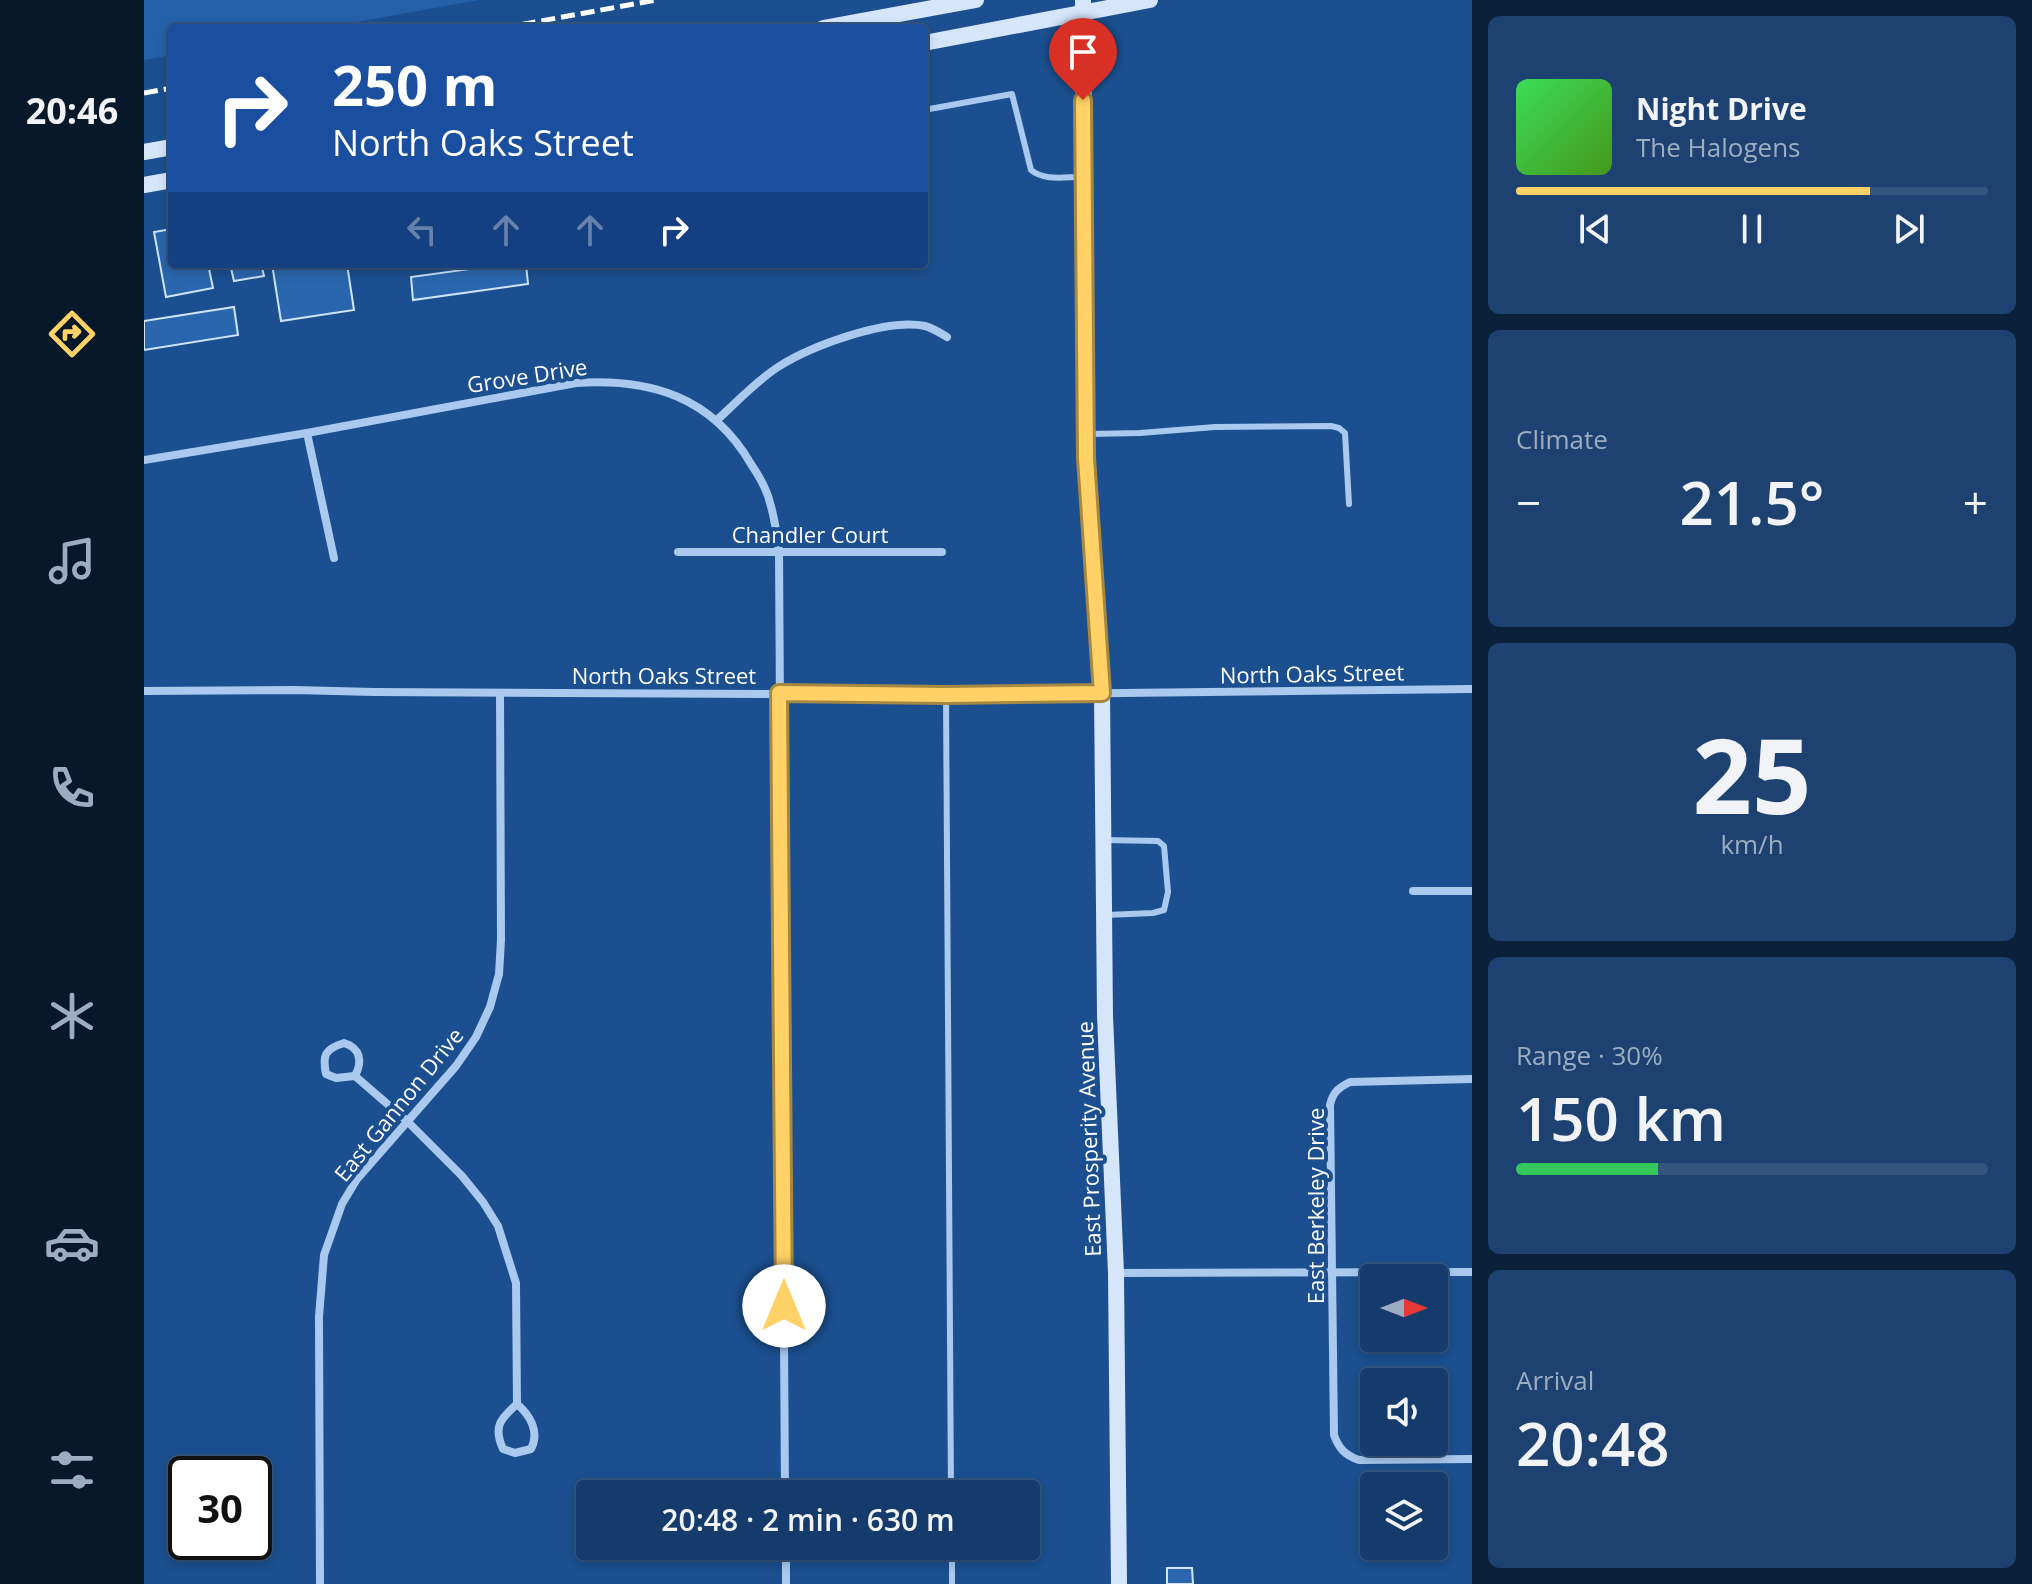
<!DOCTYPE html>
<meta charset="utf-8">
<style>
:root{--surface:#143b6b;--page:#1d4271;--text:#f1f3f6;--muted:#9dadc1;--line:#33557e;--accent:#ffd166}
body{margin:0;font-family:"Open Sans",sans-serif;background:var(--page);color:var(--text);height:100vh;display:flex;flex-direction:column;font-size:30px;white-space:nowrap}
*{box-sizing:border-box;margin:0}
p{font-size:26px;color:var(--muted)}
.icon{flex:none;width:44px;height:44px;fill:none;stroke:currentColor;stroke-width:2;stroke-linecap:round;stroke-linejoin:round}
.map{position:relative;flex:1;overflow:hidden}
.sheet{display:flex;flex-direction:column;gap:16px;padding:16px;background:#0b203b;width:560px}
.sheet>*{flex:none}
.banner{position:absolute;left:24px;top:24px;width:760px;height:244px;border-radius:8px;box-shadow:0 4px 12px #0003,0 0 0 2px var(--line);background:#1a4fa0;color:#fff;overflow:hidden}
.needle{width:52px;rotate:90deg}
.tools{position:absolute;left:1216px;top:1264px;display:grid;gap:16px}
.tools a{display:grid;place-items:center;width:88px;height:88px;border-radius:8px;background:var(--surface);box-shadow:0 4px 12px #0003,0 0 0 2px var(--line);font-size:40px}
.speed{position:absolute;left:24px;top:1456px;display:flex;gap:16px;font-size:40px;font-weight:700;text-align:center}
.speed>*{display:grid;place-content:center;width:104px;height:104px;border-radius:50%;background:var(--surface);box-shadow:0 4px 12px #0003,0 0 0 2px var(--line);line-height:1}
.speed .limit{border:4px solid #111;border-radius:12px;background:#fff;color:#111}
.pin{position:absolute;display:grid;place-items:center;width:68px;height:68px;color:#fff;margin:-82px -34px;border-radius:50% 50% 50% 0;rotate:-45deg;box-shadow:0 0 8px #0007}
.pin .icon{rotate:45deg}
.me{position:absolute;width:88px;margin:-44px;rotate:0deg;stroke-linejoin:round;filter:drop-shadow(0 0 6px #0008)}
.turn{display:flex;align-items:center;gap:28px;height:168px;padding:0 32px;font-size:36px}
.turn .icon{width:104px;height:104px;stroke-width:2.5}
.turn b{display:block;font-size:56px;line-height:68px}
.lanes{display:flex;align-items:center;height:76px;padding:0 32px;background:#0003;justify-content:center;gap:40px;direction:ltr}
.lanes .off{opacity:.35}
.big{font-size:60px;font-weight:600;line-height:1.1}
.sheet .widget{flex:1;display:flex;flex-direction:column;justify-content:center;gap:12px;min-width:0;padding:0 28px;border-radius:12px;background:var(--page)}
.sheet .dial{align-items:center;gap:0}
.dial b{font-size:104px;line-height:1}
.song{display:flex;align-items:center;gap:24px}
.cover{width:96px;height:96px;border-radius:12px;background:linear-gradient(135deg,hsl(130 70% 55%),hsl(100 70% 35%))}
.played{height:8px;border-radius:4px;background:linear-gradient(90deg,var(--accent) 75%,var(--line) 75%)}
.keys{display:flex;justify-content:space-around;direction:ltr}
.heat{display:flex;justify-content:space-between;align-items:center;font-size:44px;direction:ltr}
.charge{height:12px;border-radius:6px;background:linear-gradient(90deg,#34c759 30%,var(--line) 0)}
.trip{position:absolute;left:432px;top:1480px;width:464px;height:80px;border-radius:8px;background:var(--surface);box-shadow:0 4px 12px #0003,0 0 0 2px var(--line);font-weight:600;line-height:80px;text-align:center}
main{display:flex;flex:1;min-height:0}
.dock{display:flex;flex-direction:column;width:144px;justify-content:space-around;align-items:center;background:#08182b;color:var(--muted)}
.dock .icon{width:56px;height:56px}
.dock .on{color:var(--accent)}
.dock b{font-size:36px;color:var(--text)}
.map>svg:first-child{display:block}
.green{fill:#2461a8}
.building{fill:#2a66ad;stroke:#cfe3fa;stroke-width:2}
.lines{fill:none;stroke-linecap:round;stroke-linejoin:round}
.service{stroke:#a9c9ee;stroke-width:6}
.minor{stroke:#a9c9ee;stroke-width:8}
.secondary{stroke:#d6e6fa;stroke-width:16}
.rail{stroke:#fff;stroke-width:5;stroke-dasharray:14 6;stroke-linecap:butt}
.route-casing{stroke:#a68842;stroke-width:20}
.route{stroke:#ffd166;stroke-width:14}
.labels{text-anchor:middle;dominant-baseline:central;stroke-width:8;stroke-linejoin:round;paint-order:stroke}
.street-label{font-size:22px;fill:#fff;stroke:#1b4f8f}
</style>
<main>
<nav class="dock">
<b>20:46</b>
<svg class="icon on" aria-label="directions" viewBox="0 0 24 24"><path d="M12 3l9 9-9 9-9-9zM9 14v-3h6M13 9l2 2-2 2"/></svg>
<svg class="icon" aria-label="music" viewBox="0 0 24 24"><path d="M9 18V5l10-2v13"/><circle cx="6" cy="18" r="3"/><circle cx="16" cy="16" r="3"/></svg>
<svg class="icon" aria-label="phone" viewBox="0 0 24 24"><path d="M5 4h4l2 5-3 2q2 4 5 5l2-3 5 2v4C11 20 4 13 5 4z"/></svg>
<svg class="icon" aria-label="climate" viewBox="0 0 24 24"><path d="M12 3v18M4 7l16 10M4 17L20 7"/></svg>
<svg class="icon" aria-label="car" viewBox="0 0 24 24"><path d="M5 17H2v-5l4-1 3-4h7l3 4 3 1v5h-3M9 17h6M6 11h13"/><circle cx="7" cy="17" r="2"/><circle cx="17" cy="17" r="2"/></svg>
<svg class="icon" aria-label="filters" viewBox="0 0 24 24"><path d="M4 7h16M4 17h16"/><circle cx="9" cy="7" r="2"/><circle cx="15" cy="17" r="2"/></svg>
</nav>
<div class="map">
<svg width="1328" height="1584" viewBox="0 0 1328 1584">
<rect width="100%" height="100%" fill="#1b4f8f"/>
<!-- green -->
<path class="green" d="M0 0H335L179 28H28V55L0 60Z"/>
<!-- building -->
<g class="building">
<path d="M28 229V264H64L69 288 22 297 10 232Z"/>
<path d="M86 264H117L120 276 90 281Z"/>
<path d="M128 264H203L210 310 137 321Z"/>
<path d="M348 264H382L384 284 269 300 267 277 348 266Z"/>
<path d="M90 307 94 335 0 350V321Z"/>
<path d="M1023 1568H1048L1049 1584H1023Z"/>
</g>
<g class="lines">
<!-- service -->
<g class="service">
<path d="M780 110 868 94 887 170C900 181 920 177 937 177"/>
<path d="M945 434 996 433 1071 427 1187 426 1195 428 1201 433 1205 504"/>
<path d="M802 695 807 1494"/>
<path d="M960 840 1014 841 1020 846 1024 892 1020 910 1009 913 962 915"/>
<path d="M808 1546V1584"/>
</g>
<!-- minor -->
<g class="minor">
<path d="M573 420C593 402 611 382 634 367 667 346 742 318 781 326 789 328 796 333 803 337"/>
<path d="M163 433 190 558"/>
<path d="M0 460 163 433 432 383C507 378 568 397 607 464 615 476 623 489 626 503 631 519 633 535 635 552L641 1494"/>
<path d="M534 552H798"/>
<path d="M0 691 151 690 230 692 802 695 1328 689"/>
<path d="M1269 891H1328"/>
<path d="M200 1043C216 1048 219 1061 211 1076L192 1078 182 1074C178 1055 181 1049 200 1043Z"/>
<path d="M211 1076 263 1121 318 1176 339 1202 354 1226 372 1283 373 1404C356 1419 349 1427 359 1449L371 1453 387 1449C396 1432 386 1415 373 1404"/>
<path d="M1328 1079 1206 1082C1194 1088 1189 1092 1186 1105L1190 1435C1195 1449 1201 1455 1215 1460L1328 1459"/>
<path d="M972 1273 1328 1272"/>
<path d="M642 1546V1584"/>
<path d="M176 1584 175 1317 180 1255 198 1204 213 1179 312 1066 332 1037 346 1007 355 974 357 940 356 693"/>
</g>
<!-- secondary -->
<g class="secondary">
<path d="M939 0 942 434 958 693 961 1016 972 1273 975 1584"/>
<path d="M679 28 832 0"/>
<path d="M780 43 1006 0"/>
<path d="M0 152 28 147"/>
<path d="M0 185 28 180"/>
</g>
<!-- rail -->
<g class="rail">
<path d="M358 28 512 0"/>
<path d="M0 93 28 88"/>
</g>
</g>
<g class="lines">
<defs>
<path id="route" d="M640 1306 635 693 802 695 958 693 942 458 939 100"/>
</defs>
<!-- route casing -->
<use href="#route" class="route-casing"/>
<!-- route -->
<use href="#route" class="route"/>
</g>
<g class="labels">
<!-- street labels -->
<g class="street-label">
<text transform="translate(383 375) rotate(-9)">Grove Drive</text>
<text x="666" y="534">Chandler Court</text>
<text transform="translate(1168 673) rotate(-1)">North Oaks Street</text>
<text x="520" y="675">North Oaks Street</text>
<text transform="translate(254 1104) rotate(-51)">East Gannon Drive</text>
<text transform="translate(944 1139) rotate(-92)">East Prosperity Avenue</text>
<text transform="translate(1171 1206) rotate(-90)">East Berkeley Drive</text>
</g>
</g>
</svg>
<div class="tools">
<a><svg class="needle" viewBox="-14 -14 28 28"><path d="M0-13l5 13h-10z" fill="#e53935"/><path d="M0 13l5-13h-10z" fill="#9dadc1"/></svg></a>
<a><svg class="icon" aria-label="sound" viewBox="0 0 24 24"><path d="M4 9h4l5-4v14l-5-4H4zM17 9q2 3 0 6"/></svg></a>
<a><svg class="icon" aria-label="layers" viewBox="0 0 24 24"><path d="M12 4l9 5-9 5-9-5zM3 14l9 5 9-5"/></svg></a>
</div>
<div class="speed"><div class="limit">30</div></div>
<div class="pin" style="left:939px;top:100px;background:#d93025"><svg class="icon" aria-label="arrive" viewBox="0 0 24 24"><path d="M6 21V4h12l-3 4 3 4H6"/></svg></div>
<svg class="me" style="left:640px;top:1306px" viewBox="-20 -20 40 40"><circle r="19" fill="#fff"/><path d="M0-13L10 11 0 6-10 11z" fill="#ffd166"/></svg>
<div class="trip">20:48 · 2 min · 630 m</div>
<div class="banner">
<div class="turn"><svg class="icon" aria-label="right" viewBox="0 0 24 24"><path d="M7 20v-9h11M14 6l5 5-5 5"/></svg><div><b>250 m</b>North Oaks Street</div></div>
<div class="lanes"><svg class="icon off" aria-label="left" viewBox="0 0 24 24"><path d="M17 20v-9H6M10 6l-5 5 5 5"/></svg><svg class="icon off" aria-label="ahead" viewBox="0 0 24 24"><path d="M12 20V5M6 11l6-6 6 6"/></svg><svg class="icon off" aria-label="ahead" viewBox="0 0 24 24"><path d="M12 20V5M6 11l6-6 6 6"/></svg><svg class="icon" aria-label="right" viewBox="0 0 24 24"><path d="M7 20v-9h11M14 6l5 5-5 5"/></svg></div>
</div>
</div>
<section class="sheet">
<div class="widget">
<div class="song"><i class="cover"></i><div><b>Night Drive</b><p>The Halogens</p></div></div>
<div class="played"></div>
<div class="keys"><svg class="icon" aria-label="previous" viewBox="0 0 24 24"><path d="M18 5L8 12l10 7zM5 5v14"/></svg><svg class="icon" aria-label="pause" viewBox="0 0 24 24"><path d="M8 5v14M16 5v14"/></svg><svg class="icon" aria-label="next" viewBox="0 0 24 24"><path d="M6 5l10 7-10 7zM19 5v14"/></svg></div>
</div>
<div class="widget"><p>Climate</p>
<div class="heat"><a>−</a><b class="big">21.5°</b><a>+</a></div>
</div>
<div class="widget dial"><b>25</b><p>km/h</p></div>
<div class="widget"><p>Range · 30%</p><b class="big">150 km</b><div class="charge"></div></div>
<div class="widget"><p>Arrival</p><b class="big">20:48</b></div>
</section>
</main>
